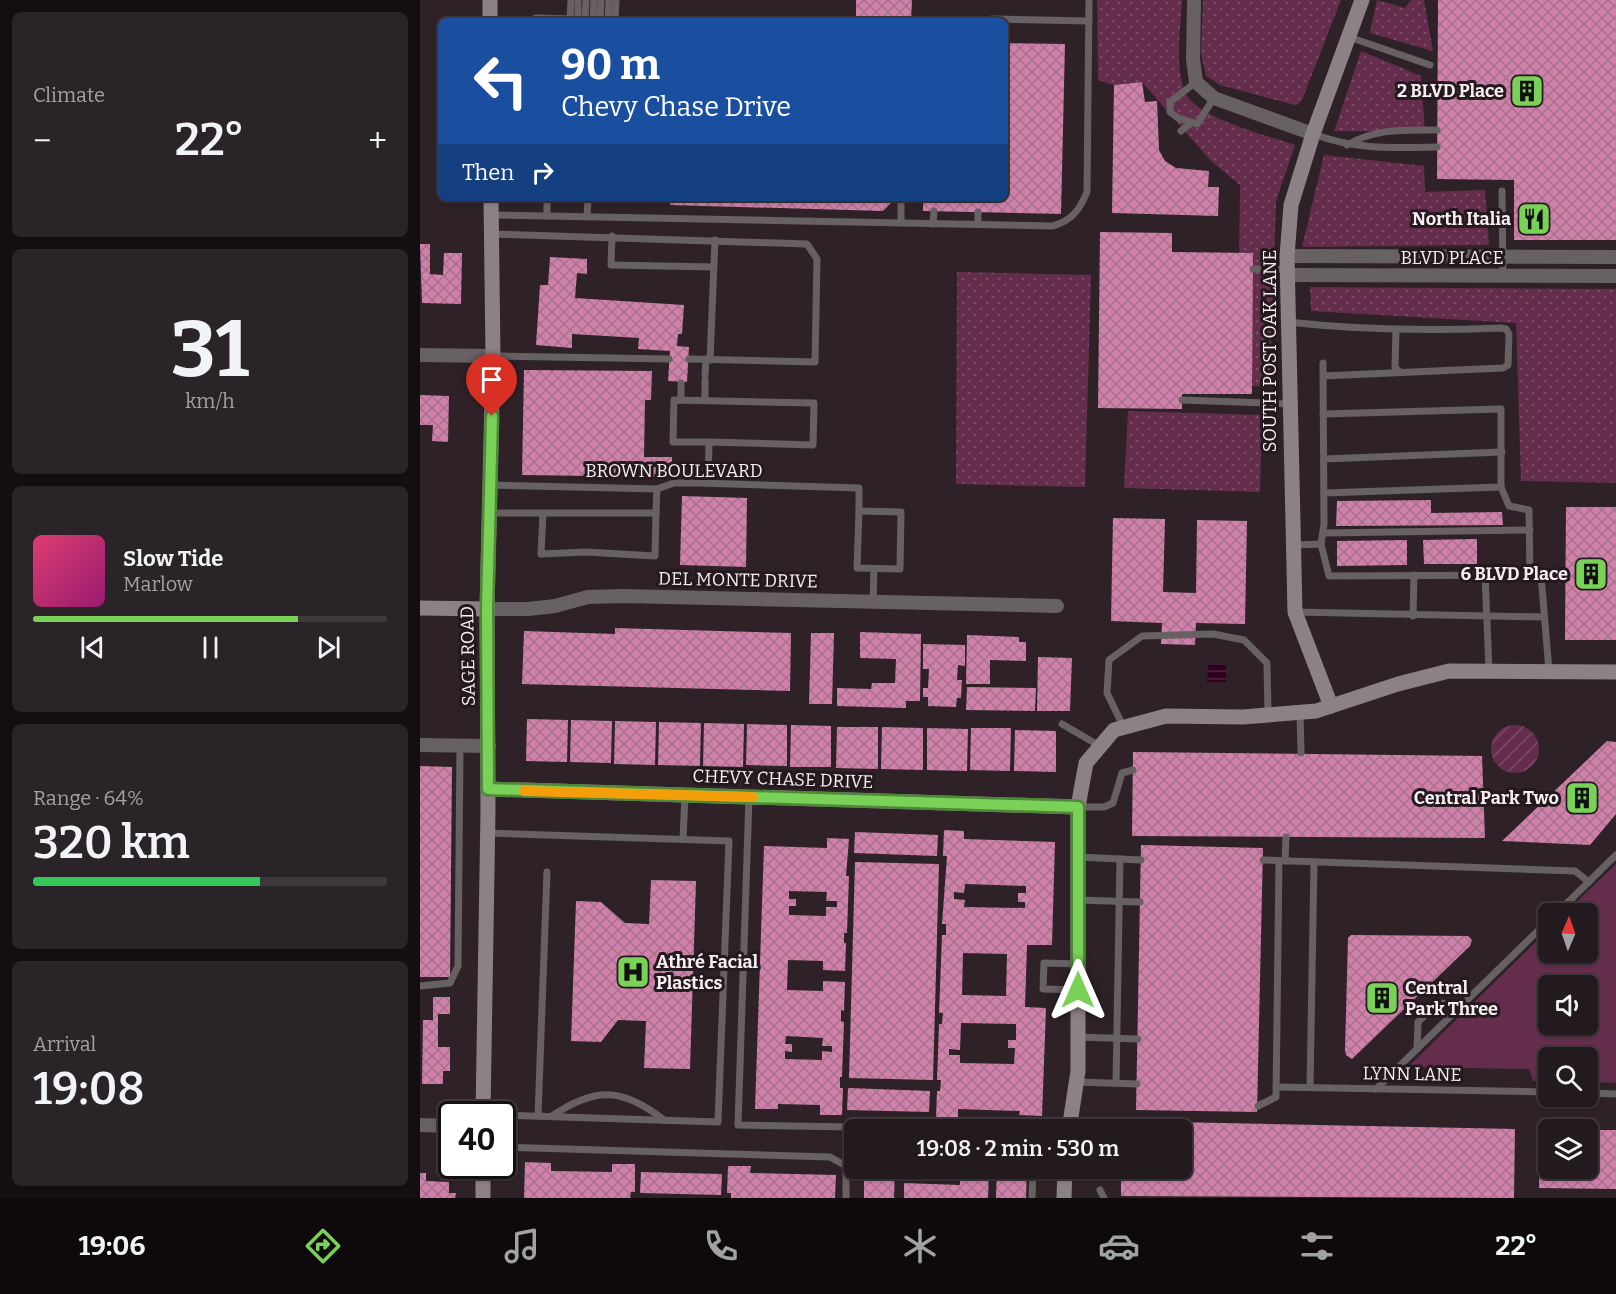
<!DOCTYPE html>
<meta charset="utf-8">
<style>
:root{--surface:#221a1e;--page:#2a2327;--text:#f1f3f6;--muted:#a2a1a4;--line:#3f383c;--accent:#7ad157}
body{margin:0;font-family:Bitter,serif;background:var(--page);color:var(--text);height:100vh;display:flex;flex-direction:column;font-size:22px;white-space:nowrap}
*{box-sizing:border-box;margin:0}
p{font-size:20px;color:var(--muted)}
.icon{flex:none;width:33px;height:33px;fill:none;stroke:currentColor;stroke-width:2;stroke-linecap:round;stroke-linejoin:round}
.map{position:relative;flex:1;overflow:hidden}
.panel{display:flex;flex-direction:column;gap:12px;padding:12px;background:#130e10;width:420px}
.panel>*{flex:none}
.hud{position:absolute;left:18px;top:18px;width:570px;height:183px;border-radius:9px;box-shadow:0 2px 4px #0004,0 0 0 2px var(--line);background:#1a4fa0;color:#fff;overflow:hidden}
.needle{width:39px;rotate:2deg}
.buttons{position:absolute;left:1118px;top:903px;display:grid;gap:12px}
.buttons a{display:grid;place-items:center;width:60px;height:60px;border-radius:9px;background:var(--surface);box-shadow:0 2px 4px #0004,0 0 0 2px var(--line);font-size:30px}
.speed{position:absolute;left:18px;top:1101px;display:flex;gap:12px;font-size:30px;font-weight:700;text-align:center}
.speed>*{display:grid;place-content:center;width:78px;height:78px;border-radius:50%;background:var(--surface);box-shadow:0 2px 4px #0004,0 0 0 2px var(--line);line-height:1}
.speed .limit{border:3px solid #111;border-radius:9px;background:#fff;color:#111}
.pin{position:absolute;display:grid;place-items:center;width:51px;height:51px;color:#fff;margin:-62px -26px;border-radius:50% 50% 50% 0;rotate:-45deg;box-shadow:0 0 6px #0007}
.pin .icon{rotate:45deg}
.me{position:absolute;width:66px;margin:-33px;rotate:0deg;stroke-linejoin:round;filter:drop-shadow(0 0 4px #0008)}
.turn{display:flex;align-items:center;gap:21px;height:126px;padding:0 24px;font-size:27px}
.turn .icon{width:78px;height:78px;stroke-width:2.5}
.turn b{display:block;font-size:42px;line-height:51px}
.then{display:flex;align-items:center;height:57px;padding:0 24px;background:#0003;gap:12px;font-size:22px}
.big{font-size:45px;font-weight:600;line-height:1.1}
.panel .widget{flex:1;display:flex;flex-direction:column;justify-content:center;gap:9px;min-width:0;padding:0 21px;border-radius:9px;background:var(--page)}
.panel .dial{align-items:center;gap:0}
.dial b{font-size:78px;line-height:1}
.song{display:flex;align-items:center;gap:18px}
.cover{width:72px;height:72px;border-radius:9px;background:linear-gradient(135deg,hsl(340 70% 55%),hsl(320 70% 35%))}
.played{height:6px;border-radius:3px;background:linear-gradient(90deg,var(--accent) 75%,var(--line) 75%)}
.keys{display:flex;justify-content:space-around;direction:ltr}
.heat{display:flex;justify-content:space-between;align-items:center;font-size:33px;direction:ltr}
.charge{height:9px;border-radius:4px;background:linear-gradient(90deg,#34c759 64%,var(--line) 0)}
.trip{position:absolute;left:424px;top:1119px;width:348px;height:60px;border-radius:9px;background:var(--surface);box-shadow:0 2px 4px #0004,0 0 0 2px var(--line);font-weight:600;line-height:60px;text-align:center}
.menu{display:flex;height:96px;justify-content:space-around;align-items:center;background:#0e0a0c;color:var(--muted)}
.menu .icon{width:42px;height:42px}
.menu .current{color:var(--accent)}
.menu b{font-size:27px;color:var(--text)}
main{display:flex;flex:1;min-height:0}
.map>svg:first-child{display:block}
.grass{fill:url(#grass-dots)}
.park{fill:#642d4c;fill-rule:evenodd}
.garden{fill:url(#garden-furrows)}
.water{fill:url(#water-rules)}
.building{fill:url(#building-cross-hatch);fill-rule:evenodd}
.lines{fill:none;stroke-linecap:round;stroke-linejoin:round}
.lane{stroke:#676163;stroke-width:7}
.street{stroke:#676163;stroke-width:14}
.secondary{stroke:#8c8186;stroke-width:15}
.route-casing{stroke:#4f8839;stroke-width:15}
.route{stroke:#7ad157;stroke-width:10}
.slow{stroke:#f59e0b;stroke-width:10}
.labels{text-anchor:middle;dominant-baseline:central;stroke-width:6;stroke-linejoin:round;paint-order:stroke}
.poi-label{font-size:18px;font-weight:bold;fill:#f6eef2;stroke:#24191e;text-anchor:end}
.street-label{font-size:18px;fill:#f6eef2;stroke:#24191e}
</style>
<main>
<section class="panel">
<div class="widget"><p>Climate</p>
<div class="heat"><a>−</a><b class="big">22°</b><a>+</a></div>
</div>
<div class="widget dial"><b>31</b><p>km/h</p></div>
<div class="widget">
<div class="song"><i class="cover"></i><div><b>Slow Tide</b><p>Marlow</p></div></div>
<div class="played"></div>
<div class="keys"><svg class="icon" aria-label="previous" viewBox="0 0 24 24"><path d="M18 5L8 12l10 7zM5 5v14"/></svg><svg class="icon" aria-label="pause" viewBox="0 0 24 24"><path d="M8 5v14M16 5v14"/></svg><svg class="icon" aria-label="next" viewBox="0 0 24 24"><path d="M6 5l10 7-10 7zM19 5v14"/></svg></div>
</div>
<div class="widget"><p>Range · 64%</p><b class="big">320 km</b><div class="charge"></div></div>
<div class="widget"><p>Arrival</p><b class="big">19:08</b></div>
</section>
<div class="map">
<svg width="1196" height="1198" viewBox="0 0 1196 1198">
<defs>
<pattern id="grass-dots" width="8" height="8" patternUnits="userSpaceOnUse" patternTransform="scale(1.5)"><rect width="8" height="8" fill="#642d4c"/><path d="M2 2h.1M6 6h.1" fill="none" stroke="#7b4c66" stroke-width="1.8" stroke-linecap="round"/></pattern>
<pattern id="garden-furrows" width="10" height="10" patternUnits="userSpaceOnUse" patternTransform="scale(1.5)"><rect width="10" height="10" fill="#642d4c"/><path d="M-1 1l2-2M0 10L10 0M9 11l2-2" fill="none" stroke="#7b4c66"/></pattern>
<pattern id="water-rules" width="6" height="5" patternUnits="userSpaceOnUse" patternTransform="scale(1.5)"><rect width="6" height="5" fill="#30001e"/><path d="M0 2.5h6" fill="none" stroke="#4f263f"/></pattern>
<pattern id="building-cross-hatch" width="8" height="8" patternUnits="userSpaceOnUse" patternTransform="scale(1.5)"><rect width="8" height="8" fill="#cf81aa"/><path d="M0 0l8 8M0 8l8-8" fill="none" stroke="#a7708d"/></pattern>
</defs>
<rect width="100%" height="100%" fill="#2e2228"/>
<!-- grass -->
<g class="grass">
<path d="M677 0H762C761 28 754 65 765 92 777 119 847 135 875 145L856 201 850 386H818L820 185 791 161 722 82 694 85 678 80Z"/>
<path d="M783 0H921L882 100 877 105 871 104 800 85 786 76 781 53Z"/>
<path d="M957 0 985 8 991 0H1004L1013 51 950 33Z"/>
<path d="M941 51 1001 76 1005 132 914 131Z"/>
<path d="M904 155 1004 166 1005 192 1065 190 1069 245 882 247Z"/>
<path d="M537 272 671 275 665 487 536 484Z"/>
<path d="M890 287 1196 289V483L1101 481 1096 323 891 311Z"/>
<path d="M708 411 842 415 840 492 704 488Z"/>
</g>
<!-- park -->
<path class="park" d="M1196 864V1083L1167 1082V1058H1128V1081H1113L1109 1069 988 1067 1128 930V952H1167V914L1145 913ZM1128 986H1167V1024H1128Z"/>
<!-- garden -->
<circle class="garden" cx="1095" cy="749" r="24"/>
<!-- water -->
<path class="water" d="M788 664 806 665V682H787Z"/>
<!-- building -->
<g class="building">
<path d="M436 0H492L491 21H436Z"/>
<path d="M1018 0H1196V240H1094V180L1017 179Z"/>
<path d="M585 43 645 44 641 214 503 211V198H585Z"/>
<path d="M722 82 725 102 737 101 739 150 745 161 756 168 789 171 788 187H799L798 216 692 213 694 85Z"/>
<path d="M250 198H474L473 201 463 211 250 205Z"/>
<path d="M680 232 752 233V252L833 253 832 394H762V409L678 408Z"/>
<path d="M0 244H10V274L23 275 24 253H42L41 304 2 303Z"/>
<path d="M130 257 167 259V274L157 273 155 298 264 305 262 334H258L257 346 269 347 267 382 248 381 250 351 218 349 219 338 152 334V348L116 345 120 285H128Z"/>
<path d="M104 370 232 371 231 400H225L224 457H252V470H239V477L102 475Z"/>
<path d="M0 395 29 396 28 442 12 441 13 425H0Z"/>
<path d="M262 496 327 498 326 567 260 565Z"/>
<path d="M1011 500V513L1082 512 1083 525 916 526 917 501Z"/>
<path d="M1146 507H1196V640H1145Z"/>
<path d="M693 518 745 519 743 592 776 593 777 520 827 521 825 624 776 623 775 645 741 644 742 623 691 621Z"/>
<path d="M1057 539V564H1004L1003 540Z"/>
<path d="M987 540V565L917 566V541Z"/>
<path d="M195 628 371 633 370 691 102 684 104 631 195 634Z"/>
<path d="M440 632 501 634 500 701H486V708L417 706V688L451 689 452 683H475L476 659 440 658Z"/>
<path d="M391 633H414L412 704H389Z"/>
<path d="M547 635 599 637V642H606V661L570 660V684H546Z"/>
<path d="M503 644 545 645V666L538 665 537 680H542L541 698H537L536 707 508 706V697H503V688H508L509 669H503Z"/>
<path d="M618 657 652 658 650 711H617Z"/>
<path d="M547 687 616 688 615 711 546 710Z"/>
<path d="M107 719 148 720 147 762 106 761Z"/>
<path d="M151 720 192 721 191 763 150 762Z"/>
<path d="M195 721 236 722 235 765 194 764Z"/>
<path d="M239 722 281 723 280 766 238 765Z"/>
<path d="M284 723 324 724 323 767 283 766Z"/>
<path d="M327 724 367 725V766L326 765Z"/>
<path d="M371 725 411 726V767H370Z"/>
<path d="M417 727H458V769L416 768Z"/>
<path d="M462 727 503 728V770L461 769Z"/>
<path d="M507 728 548 729 547 771 507 770Z"/>
<path d="M551 728H591L590 771 550 770Z"/>
<path d="M595 730 636 731V772L594 771Z"/>
<path d="M1187 741 1196 742V814L1170 845 1082 841Z"/>
<path d="M713 752 1062 756 1065 838 712 836Z"/>
<path d="M0 766 32 767 30 977H0Z"/>
<path d="M524 830 544 831V839L635 842 632 945H607L605 1007 626 1008 622 1116 599 1115 600 1111 538 1109V1118L516 1119 517 1091H520L521 1080H517L519 1024H522L523 1013H519L522 935H526V924H522L527 856H523ZM545 884 606 886V893H598V902H605V908L544 907 545 900 534 899V892L544 893ZM543 953 587 954 586 996 542 995ZM541 1023 596 1024V1040H588V1048H595L594 1064 540 1063V1055H529V1049L540 1050Z"/>
<path d="M435 832 518 835 517 856 434 853Z"/>
<path d="M407 838 429 839 426 876H429L427 933H424V943H426L425 971 403 970V961L368 960 367 990 403 991V981L425 982 424 1011 421 1010V1021L424 1022 422 1077H420V1088H423L422 1115H400V1105L358 1104V1109H335L344 846 407 848ZM369 891 407 892 406 901H417V907H406V916L369 915V906H376V899H369ZM366 1036 403 1038 402 1046H412V1052L402 1051V1060L365 1059V1051L372 1052V1044H365Z"/>
<path d="M721 845 843 848 837 1112 716 1110Z"/>
<path d="M435 862 519 864 513 1080 429 1078Z"/>
<path d="M231 880 276 881 270 1069 224 1068 226 1021 198 1020 181 1042 151 1041 156 901 181 902 205 923 229 924Z"/>
<path d="M931 935 1048 936 1052 940 1050 946 932 1059 926 1055 925 1050 928 938Z"/>
<path d="M13 997H30V1014H18V1047H30V1071H23V1084H2L3 1020H13Z"/>
<path d="M428 1088 510 1091 509 1112 427 1110Z"/>
<path d="M702 1121 1095 1129 1094 1198 701 1196V1168H762V1130H702Z"/>
<path d="M1120 1129H1128V1168H1167V1130H1196V1189L1119 1188Z"/>
<path d="M105 1162 131 1163V1171L192 1172V1164H215V1192H211L210 1198H104Z"/>
<path d="M308 1166H331L330 1173 416 1175 415 1198H311V1193H307Z"/>
<path d="M540 1168 569 1169 568 1198H484V1183L540 1185Z"/>
<path d="M577 1168H607L606 1198H576Z"/>
<path d="M444 1169 475 1170 474 1198H444Z"/>
<path d="M221 1172 302 1174 301 1195 220 1193Z"/>
<path d="M0 1173H6V1181L29 1182V1193H36L35 1198H0Z"/>
</g>
<g class="lines">
<!-- lane -->
<g class="lane">
<path d="M116 18 227 21"/>
<path d="M150 19 151 0"/>
<path d="M158 19V0"/>
<path d="M165 19 166 0"/>
<path d="M173 19 174 0"/>
<path d="M180 19 181 0"/>
<path d="M572 19 669 21"/>
<path d="M188 20 189 0"/>
<path d="M195 20 196 0"/>
<path d="M929 37 1010 65"/>
<path d="M776 82 750 102V112L758 118 777 124 794 98"/>
<path d="M761 131 771 123"/>
<path d="M893 134C937 150 971 148 1017 147"/>
<path d="M927 145C956 128 984 130 1017 130"/>
<path d="M1082 191 1083 276"/>
<path d="M127 198V216"/>
<path d="M72 215 633 226C652 220 659 211 667 192L669 0"/>
<path d="M167 217 168 198"/>
<path d="M481 223V198"/>
<path d="M513 224 514 211"/>
<path d="M558 224V212"/>
<path d="M71 234 387 244 397 259 395 362 269 359"/>
<path d="M192 236 191 265 294 267"/>
<path d="M833 269H867"/>
<path d="M868 322C939 330 1010 331 1081 328L1086 329 1089 334 1088 365 1083 368 903 376"/>
<path d="M976 329 975 368 979 371"/>
<path d="M73 356 249 359"/>
<path d="M290 360 295 240"/>
<path d="M285 375 286 359"/>
<path d="M261 400V383"/>
<path d="M285 400V380"/>
<path d="M762 400 869 404"/>
<path d="M903 414 1081 409V487L1089 506 1109 510 1110 574"/>
<path d="M904 459 1082 452"/>
<path d="M288 483 289 442H253L254 400 394 403 393 445 289 442"/>
<path d="M70 485 237 489 254 483H278L439 488V511"/>
<path d="M904 493 1081 487"/>
<path d="M439 511 481 512 480 569 437 568Z"/>
<path d="M69 513H236L235 556 166 552 121 554 123 513"/>
<path d="M236 513 237 489"/>
<path d="M903 533 1110 530"/>
<path d="M901 544 904 524 903 363"/>
<path d="M874 545 901 544 909 576 1121 575 1129 671"/>
<path d="M1065 574 1069 670"/>
<path d="M453 602 454 569"/>
<path d="M875 612 1123 617"/>
<path d="M993 616 994 575"/>
<path d="M880 712 881 753"/>
<path d="M642 724 678 745"/>
<path d="M704 728 687 693 689 660 722 636 793 634 824 640 847 663 848 715"/>
<path d="M329 797 318 1125 613 1130"/>
<path d="M658 807H684L693 803 702 773 713 770"/>
<path d="M68 833 309 841 298 1122 82 1115"/>
<path d="M263 839 265 795"/>
<path d="M658 857 721 860"/>
<path d="M843 860 1155 871 1169 882"/>
<path d="M865 861 866 837"/>
<path d="M658 900 720 902"/>
<path d="M1136 914 1196 855"/>
<path d="M658 964 624 963 623 989 658 990"/>
<path d="M0 986 30 983 38 966 40 746"/>
<path d="M658 1037 718 1039"/>
<path d="M997 1049 998 1022 1018 1003 1043 1005"/>
<path d="M657 1082 717 1084"/>
<path d="M696 1083 700 859"/>
<path d="M856 1087 1128 1092"/>
<path d="M890 1087 894 862"/>
<path d="M956 1089 1128 921"/>
<path d="M1167 1093 1196 1094"/>
<path d="M838 1106 856 1097 859 861"/>
<path d="M118 1116 127 872"/>
<path d="M132 1116C176 1086 203 1088 244 1120"/>
<path d="M82 1147 410 1157 426 1166V1198"/>
<path d="M680 1190 684 1198"/>
<path d="M612 1198 613 1168"/>
</g>
<!-- street -->
<g class="street">
<path d="M774 0 773 59 776 82 794 98 893 134"/>
<path d="M867 256 1196 257"/>
<path d="M867 275 1196 276"/>
<path d="M0 355 73 356"/>
<path d="M67 609H108L135 606 168 597 203 596 637 606"/>
<path d="M0 745 69 746"/>
<path d="M0 1125 32 1126"/>
</g>
<!-- secondary -->
<g class="secondary">
<path d="M70 0V21"/>
<path d="M0 608 67 609"/>
<path d="M911 706 875 612 867 256 871 205 893 134 942 0"/>
<path d="M68 789 658 807"/>
<path d="M63 1114 68 810 67 609 73 356 71 198"/>
<path d="M649 1130 658 1071V807L666 763 694 730 746 716 823 717 896 711 978 684 1029 671 1196 672"/>
<path d="M63 1198V1166"/>
<path d="M644 1198 645 1168"/>
</g>
</g>
<g class="lines">
<defs>
<path id="route" d="M72 416 67 609 68 789 658 807V990"/>
</defs>
<!-- route casing -->
<use href="#route" class="route-casing"/>
<!-- route -->
<use href="#route" class="route"/>
<!-- slow -->
<path class="slow" d="M104 791 333 797"/>
</g>
<!-- icons -->
<defs>
<symbol id="building-square" viewBox="-11 -11 22 22"><rect x="-9" y="-9" width="18" height="18" rx="4" fill="#7ad157" stroke="#24191e"/><path d="M-4-6H4V6H1V3H-1V6H-4ZM-2.5-4.3h1.7v1.8h-1.7ZM.8-4.3h1.7v1.8H.8ZM-2.5-1h1.7V.8h-1.7ZM.8-1h1.7V.8H.8Z" fill="#111"/></symbol>
<symbol id="restaurant-square" viewBox="-11 -11 22 22"><rect x="-9" y="-9" width="18" height="18" rx="4" fill="#7ad157" stroke="#24191e"/><path d="M-5-6h1v4h1v-4h1v4h1v-4h1v5L-1.5 .5V6h-2V.5L-5-1ZM5-6V6H3V1.5H1.5Q1.5-4 5-6Z" fill="#111"/></symbol>
<symbol id="hospital-square" viewBox="-11 -11 22 22"><rect x="-9" y="-9" width="18" height="18" rx="4" fill="#7ad157" stroke="#24191e"/><path d="M-5-5h3v3.5h4V-5h3V5h-3V1.5h-4V5h-3Z" fill="#111"/></symbol>
</defs>
<g fill-rule="evenodd">
<use href="#building-square" x="1088" y="72" width="38" height="38"/>
<use href="#restaurant-square" x="1095" y="200" width="38" height="38"/>
<use href="#building-square" x="1152" y="555" width="38" height="38"/>
<use href="#building-square" x="1143" y="779" width="38" height="38"/>
<use href="#hospital-square" x="194" y="953" width="38" height="38"/>
<use href="#building-square" x="943" y="979" width="38" height="38"/>
</g>
<g class="labels">
<!-- poi labels -->
<g class="poi-label">
<text x="1084" y="91">2 BLVD Place</text>
<text x="1091" y="219">North Italia</text>
<text x="1148" y="574">6 BLVD Place</text>
<text x="1139" y="798">Central Park Two</text>
<text x="236" y="962" text-anchor="start">Athré Facial<tspan x="236" dy="21">Plastics</tspan></text>
<text x="985" y="988" text-anchor="start">Central<tspan x="985" dy="21">Park Three</tspan></text>
</g>
<!-- street labels -->
<g class="street-label">
<text x="1032" y="258">BLVD PLACE</text>
<text transform="translate(850 351) rotate(-90)">SOUTH POST OAK LANE</text>
<text x="254" y="471">BROWN BOULEVARD</text>
<text transform="translate(318 580) rotate(1)">DEL MONTE DRIVE</text>
<text transform="translate(48 656) rotate(-91)">SAGE ROAD</text>
<text transform="translate(363 779) rotate(2)">CHEVY CHASE DRIVE</text>
<text transform="translate(992 1074) rotate(1)">LYNN LANE</text>
</g>
</g>
</svg>
<div class="buttons">
<a><svg class="needle" viewBox="-14 -14 28 28"><path d="M0-13l5 13h-10z" fill="#e53935"/><path d="M0 13l5-13h-10z" fill="#a2a1a4"/></svg></a>
<a><svg class="icon" aria-label="sound" viewBox="0 0 24 24"><path d="M4 9h4l5-4v14l-5-4H4zM17 9q2 3 0 6"/></svg></a>
<a><svg class="icon" aria-label="search" viewBox="0 0 24 24"><circle cx="10" cy="10" r="6"/><path d="M15 15l6 6"/></svg></a>
<a><svg class="icon" aria-label="layers" viewBox="0 0 24 24"><path d="M12 4l9 5-9 5-9-5zM3 14l9 5 9-5"/></svg></a>
</div>
<div class="speed"><div class="limit">40</div></div>
<div class="pin" style="left:72px;top:416px;background:#d93025"><svg class="icon" aria-label="arrive" viewBox="0 0 24 24"><path d="M6 21V4h12l-3 4 3 4H6"/></svg></div>
<svg class="me" style="left:658px;top:990px" viewBox="-20 -20 40 40"><path d="M0-17L14 15 0 8-14 15z" fill="#7ad157" stroke="#fff" stroke-width="4"/></svg>
<div class="trip">19:08 · 2 min · 530 m</div>
<div class="hud">
<div class="turn"><svg class="icon" aria-label="left" viewBox="0 0 24 24"><path d="M17 20v-9H6M10 6l-5 5 5 5"/></svg><div><b>90 m</b>Chevy Chase Drive</div></div>
<div class="then">Then<svg class="icon" aria-label="right" viewBox="0 0 24 24"><path d="M7 20v-9h11M14 6l5 5-5 5"/></svg></div>
</div>
</div>
</main>
<nav class="menu">
<b>19:06</b>
<svg class="icon current" aria-label="directions" viewBox="0 0 24 24"><path d="M12 3l9 9-9 9-9-9zM9 14v-3h6M13 9l2 2-2 2"/></svg>
<svg class="icon" aria-label="music" viewBox="0 0 24 24"><path d="M9 18V5l10-2v13"/><circle cx="6" cy="18" r="3"/><circle cx="16" cy="16" r="3"/></svg>
<svg class="icon" aria-label="phone" viewBox="0 0 24 24"><path d="M5 4h4l2 5-3 2q2 4 5 5l2-3 5 2v4C11 20 4 13 5 4z"/></svg>
<svg class="icon" aria-label="climate" viewBox="0 0 24 24"><path d="M12 3v18M4 7l16 10M4 17L20 7"/></svg>
<svg class="icon" aria-label="car" viewBox="0 0 24 24"><path d="M5 17H2v-5l4-1 3-4h7l3 4 3 1v5h-3M9 17h6M6 11h13"/><circle cx="7" cy="17" r="2"/><circle cx="17" cy="17" r="2"/></svg>
<svg class="icon" aria-label="filters" viewBox="0 0 24 24"><path d="M4 7h16M4 17h16"/><circle cx="9" cy="7" r="2"/><circle cx="15" cy="17" r="2"/></svg>
<b>22°</b>
</nav>
